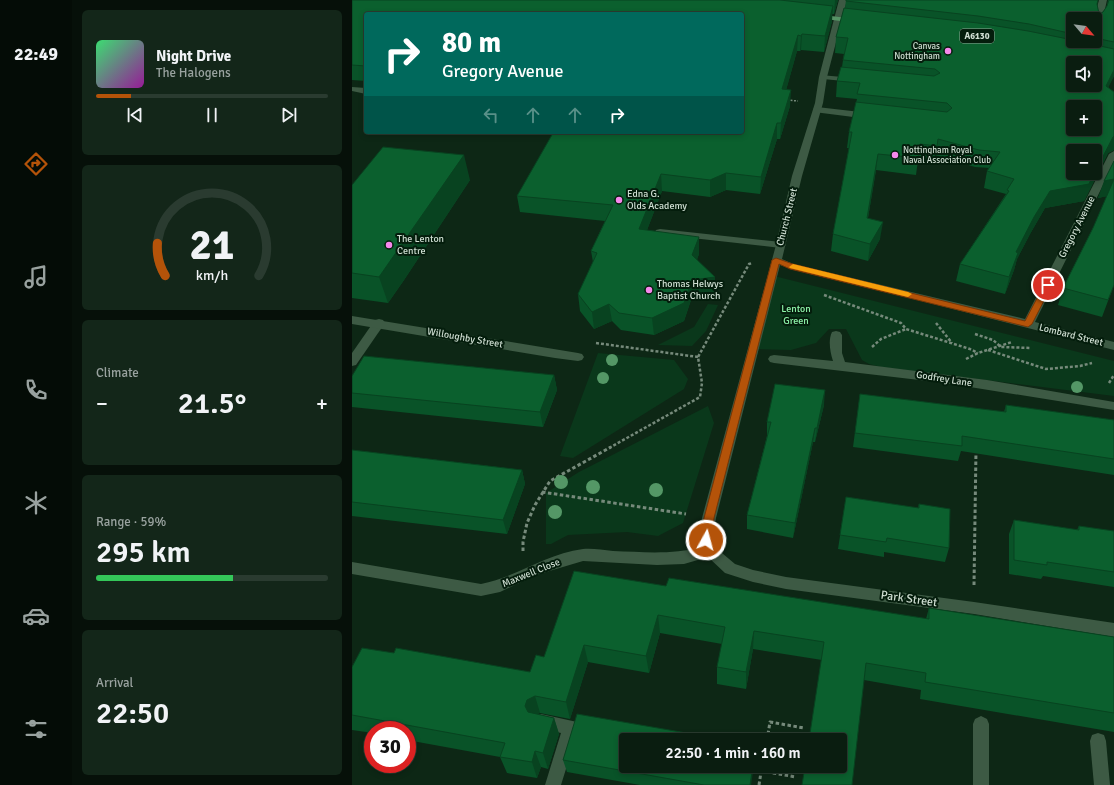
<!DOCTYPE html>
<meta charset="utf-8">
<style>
:root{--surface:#0a1d10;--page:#132619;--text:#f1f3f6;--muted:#99a29f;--line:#2a3b30;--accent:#b45309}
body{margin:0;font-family:Signika,sans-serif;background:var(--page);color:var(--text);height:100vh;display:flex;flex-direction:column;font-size:15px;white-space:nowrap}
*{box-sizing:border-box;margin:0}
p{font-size:13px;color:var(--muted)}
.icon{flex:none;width:22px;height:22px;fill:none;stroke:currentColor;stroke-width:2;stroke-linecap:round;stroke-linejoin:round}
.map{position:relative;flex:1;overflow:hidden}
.side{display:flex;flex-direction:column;gap:10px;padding:10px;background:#061009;width:280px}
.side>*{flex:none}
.banner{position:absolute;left:12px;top:12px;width:380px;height:122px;border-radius:4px;box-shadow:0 2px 6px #0003,0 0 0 1px var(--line);background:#00695c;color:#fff;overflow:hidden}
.needle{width:26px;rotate:119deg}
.buttons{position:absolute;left:714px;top:12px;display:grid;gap:8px}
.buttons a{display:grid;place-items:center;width:36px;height:36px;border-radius:4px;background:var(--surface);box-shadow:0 2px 6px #0003,0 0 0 1px var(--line);font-size:20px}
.speed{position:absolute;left:12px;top:721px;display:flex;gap:8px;font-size:20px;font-weight:700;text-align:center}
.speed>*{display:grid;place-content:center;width:52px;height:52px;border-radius:50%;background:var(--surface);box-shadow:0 2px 6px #0003,0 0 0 1px var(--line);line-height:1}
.speed .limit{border:6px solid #d22;background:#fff;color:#111}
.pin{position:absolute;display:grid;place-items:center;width:34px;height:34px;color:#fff;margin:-17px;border:2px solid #fff;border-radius:50%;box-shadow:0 1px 4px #0007}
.me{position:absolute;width:44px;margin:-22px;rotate:7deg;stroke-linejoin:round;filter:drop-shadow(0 0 3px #0008)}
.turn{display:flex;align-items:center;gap:14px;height:84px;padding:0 12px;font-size:18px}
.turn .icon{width:52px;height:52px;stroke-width:2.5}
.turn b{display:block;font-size:28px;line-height:34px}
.lanes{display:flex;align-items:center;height:38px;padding:0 12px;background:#0003;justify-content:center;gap:20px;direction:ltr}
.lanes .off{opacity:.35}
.big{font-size:30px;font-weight:600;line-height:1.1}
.side .card{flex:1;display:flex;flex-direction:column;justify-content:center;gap:6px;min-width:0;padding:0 14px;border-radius:6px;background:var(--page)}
.side .dial{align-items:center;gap:0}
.dial svg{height:104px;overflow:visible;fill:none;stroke:var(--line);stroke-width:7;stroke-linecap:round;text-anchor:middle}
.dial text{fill:var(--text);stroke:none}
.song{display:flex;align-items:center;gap:12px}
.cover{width:48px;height:48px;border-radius:6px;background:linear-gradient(135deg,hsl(140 70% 55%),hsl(300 70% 35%))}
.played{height:4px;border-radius:2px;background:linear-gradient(90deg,var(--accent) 15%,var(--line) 15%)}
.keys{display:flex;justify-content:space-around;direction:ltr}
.heat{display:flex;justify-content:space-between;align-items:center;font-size:22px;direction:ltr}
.charge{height:6px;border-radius:3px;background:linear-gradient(90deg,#34c759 59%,var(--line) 0)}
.trip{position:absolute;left:267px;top:733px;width:228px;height:40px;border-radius:4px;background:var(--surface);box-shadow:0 2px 6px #0003,0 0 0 1px var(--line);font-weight:600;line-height:40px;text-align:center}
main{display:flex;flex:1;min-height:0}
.dock{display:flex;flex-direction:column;width:72px;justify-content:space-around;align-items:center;background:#040c06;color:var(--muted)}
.dock .icon{width:28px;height:28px}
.dock .selected{color:var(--accent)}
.dock b{font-size:18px;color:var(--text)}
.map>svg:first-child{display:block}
.green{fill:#0a381b}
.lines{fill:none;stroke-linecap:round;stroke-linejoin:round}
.path-far2{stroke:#768a7b;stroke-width:1.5;stroke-dasharray:2 1.5;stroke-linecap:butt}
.path-far1{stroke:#768a7b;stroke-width:2.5;stroke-dasharray:3 2;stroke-linecap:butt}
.path{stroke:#768a7b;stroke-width:3;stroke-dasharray:3.5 2.5;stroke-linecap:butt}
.lane{fill:#3d5a44;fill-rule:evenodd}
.street{fill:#3d5a44;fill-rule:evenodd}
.primary{fill:#569365;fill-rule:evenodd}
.tree{fill:#549766}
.wall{fill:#095328;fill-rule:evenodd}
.shaded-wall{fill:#084320}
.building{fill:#0b602e;stroke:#084320;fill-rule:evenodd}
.route{fill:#b45309;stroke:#753606}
.slow{fill:#f59e0b}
.poi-dot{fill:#f788ec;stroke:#041d0c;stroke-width:1.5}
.labels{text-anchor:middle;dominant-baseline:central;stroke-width:4;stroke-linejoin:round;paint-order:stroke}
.shield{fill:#041d0c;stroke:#92a497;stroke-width:1}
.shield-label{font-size:9px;font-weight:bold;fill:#cfded2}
.far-poi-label{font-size:9px;fill:#cfded2;stroke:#041d0c;text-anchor:end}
.poi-label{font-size:10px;fill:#cfded2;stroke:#041d0c;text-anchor:start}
.street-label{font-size:10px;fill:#cfded2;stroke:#041d0c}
.park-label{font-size:10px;fill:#8ef3a9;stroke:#041d0c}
.near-street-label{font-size:12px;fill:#cfded2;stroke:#041d0c}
</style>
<main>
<nav class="dock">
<b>22:49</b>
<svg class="icon selected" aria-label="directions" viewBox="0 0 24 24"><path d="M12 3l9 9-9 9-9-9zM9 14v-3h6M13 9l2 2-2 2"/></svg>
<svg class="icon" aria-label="music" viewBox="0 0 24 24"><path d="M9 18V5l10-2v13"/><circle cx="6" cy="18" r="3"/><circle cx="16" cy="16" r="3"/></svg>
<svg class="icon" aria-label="phone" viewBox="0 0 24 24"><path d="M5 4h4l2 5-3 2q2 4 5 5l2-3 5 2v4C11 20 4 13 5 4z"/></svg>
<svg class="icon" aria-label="climate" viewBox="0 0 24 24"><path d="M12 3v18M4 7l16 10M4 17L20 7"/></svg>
<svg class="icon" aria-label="car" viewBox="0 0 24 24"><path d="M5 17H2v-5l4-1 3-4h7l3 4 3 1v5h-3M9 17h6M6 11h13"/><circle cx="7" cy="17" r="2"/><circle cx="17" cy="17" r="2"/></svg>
<svg class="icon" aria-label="filters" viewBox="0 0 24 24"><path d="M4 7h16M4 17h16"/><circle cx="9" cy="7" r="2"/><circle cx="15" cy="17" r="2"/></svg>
</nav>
<section class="side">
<div class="card">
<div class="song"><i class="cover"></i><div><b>Night Drive</b><p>The Halogens</p></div></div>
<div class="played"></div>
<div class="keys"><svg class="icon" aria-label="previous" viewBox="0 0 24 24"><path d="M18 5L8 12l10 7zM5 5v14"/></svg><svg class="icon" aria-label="pause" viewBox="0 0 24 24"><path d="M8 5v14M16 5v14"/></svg><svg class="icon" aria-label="next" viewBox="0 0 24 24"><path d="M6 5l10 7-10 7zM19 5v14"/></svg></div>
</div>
<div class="card dial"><svg viewBox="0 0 100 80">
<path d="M14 69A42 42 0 1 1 86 69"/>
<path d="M14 69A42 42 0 0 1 8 44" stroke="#b45309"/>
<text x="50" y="56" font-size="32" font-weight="700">21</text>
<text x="50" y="72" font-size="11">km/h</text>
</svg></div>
<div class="card"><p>Climate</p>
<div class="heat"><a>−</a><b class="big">21.5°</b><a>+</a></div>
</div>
<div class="card"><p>Range · 59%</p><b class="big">295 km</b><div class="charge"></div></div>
<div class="card"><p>Arrival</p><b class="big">22:50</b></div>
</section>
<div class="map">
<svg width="762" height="785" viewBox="0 0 762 785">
<rect width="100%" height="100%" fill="#0d2715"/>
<!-- green -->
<g class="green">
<path d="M422 276 762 361V396L529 367 517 364 510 360 494 329H477L464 343 439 350 400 349Z"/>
<path d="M356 304 366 305 354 331 340 346 306 345 342 327Z"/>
<path d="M246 353 322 360 336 379 332 389 221 458 208 456Z"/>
<path d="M356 406 362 423 331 523 306 536 275 532 216 535 199 544H194V493L227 472Z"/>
</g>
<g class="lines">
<!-- path-far2 -->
<path class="path-far2" d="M435 100 446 101"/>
<!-- path-far1 -->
<g class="path-far1">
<path d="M472 295 549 323 554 329 618 349 626 353"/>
<path d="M584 323 600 343"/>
<path d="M623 334 641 340 649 347 679 348"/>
<path d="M244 343 346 357"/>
<path d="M520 347 529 339 554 329"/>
<path d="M636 350 694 369 728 366 740 363"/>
<path d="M614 359 626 353 660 342"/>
<path d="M757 383 762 375"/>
<path d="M257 448 348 397 350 383 346 357 397 264 400 263"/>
</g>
<!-- path -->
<g class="path">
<path d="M190 492 334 514"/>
<path d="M171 551V542L175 523 183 505 198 481 259 447"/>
<path d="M622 585 624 450"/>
<path d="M415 740 418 722 452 728"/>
<path d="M409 771 444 777"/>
<path d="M407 785 410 766"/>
</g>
<!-- lane -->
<g class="lane">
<path d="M468 75 502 78 506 80 502 82 471 79H468Z"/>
<path d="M465 107 517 113 521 116 517 119 462 112 461 110 462 108Z"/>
<path d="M308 229 429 242 434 245 429 248 304 234 303 232 304 230Z"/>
<path d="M27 319 31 320 33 323 4 365 0 366V353L23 320Z"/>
<path d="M189 714 225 722 227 727 209 785H193L209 733 183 727 181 722 183 717Z"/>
<path d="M629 716 635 719 637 724V785H621V724L623 719Z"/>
<path d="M746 733 752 735 754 741 758 785H742L738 741 740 735Z"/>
</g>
<!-- street -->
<g class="street">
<path d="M487 0H495L475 77 471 103 450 176 430 259 441 264 673 319 757 154 762 151V163L683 322 762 342V350L428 265 364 518 361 540 364 548 383 564 401 570 434 577 622 602 762 623V637L622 614 434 589 401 582 373 573 356 557 332 564 305 565 231 561 184 575 148 592 129 596 0 574V562L129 584C164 577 194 554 231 549 240 548 251 550 261 551 291 552 320 555 350 547L347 540 350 518 424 245 440 176 463 103 467 77Z"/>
<path d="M747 0H755C753 8 751 25 743 28L742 19Z"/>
<path d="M0 87 14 88V94L0 91Z"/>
<path d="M0 316 226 353 230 354 232 357 230 360 226 361 203 358 0 324Z"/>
<path d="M484 331 488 332 490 335V353L493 362 635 380 762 402V410L593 383 422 363 418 362 416 359 418 356 422 355 481 361C478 352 476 340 480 332Z"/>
</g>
<!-- primary -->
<path class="primary" d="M462 14 504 19 508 21 504 23 465 18 461 16Z"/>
</g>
<!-- trees -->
<g class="tree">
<circle cx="260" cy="360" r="6"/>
<circle cx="251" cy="378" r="6"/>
<circle cx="725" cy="387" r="6"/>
<circle cx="209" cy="482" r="7"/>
<circle cx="241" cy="487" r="7"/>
<circle cx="304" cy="490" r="7"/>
<circle cx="203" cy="512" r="7"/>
</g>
<!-- wall -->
<g class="wall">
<path d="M0 0H486L482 14H480V21L472 52 449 50 448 51H445L434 90 438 106 428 139H425L408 194 374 190 358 197 310 191 295 230 347 254 345 259 363 294 340 297 332 321 302 335 269 330 260 321 242 329 228 311 226 294 241 262 239 251 253 221 168 212 165 196 390 132 14 14V81L0 80Z"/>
<path d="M494 0 745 4 747 14 751 12 755 6 756 0H762V76L756 87 762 92V150L756 153 732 201 693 208 678 234 665 259 662 270 653 294 604 281 608 264 654 194 632 188 635 171 638 168 623 167 583 155 582 162 566 160 564 175 524 170 516 218 528 239 516 261 479 251 481 234 497 148H495L497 132 505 99 484 97 485 81 490 67 491 60 492 54 483 53 484 37 493 8ZM721 19H743V41H740L739 44 731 42V41H721Z"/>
<path d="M762 161V285L750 317 706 305 711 288 741 228 755 196 746 198Z"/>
<path d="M118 180 52 280 36 303 0 298V185Z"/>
<path d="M202 375 205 390 191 427 0 407V376Z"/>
<path d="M508 394 652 412 654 405 762 420V475L609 451 606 461 501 447Z"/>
<path d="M472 405 463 442H461L441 538 395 529V515L415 436V422Z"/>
<path d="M0 450 170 470 173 484 155 534 0 516Z"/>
<path d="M494 497 566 508 567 504 597 548 593 562 532 552V557L486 549Z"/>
<path d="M662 520 725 530 727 526 762 531V587L691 576 689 579 657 574V534Z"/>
<path d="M314 586 574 619 577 608 762 637V732L568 699 569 690 512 680 470 660 401 649 394 689 365 684V667L370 644 308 633 297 673 236 662 218 719 188 713 185 714 202 718 207 734 196 769 189 767 185 778 155 773 148 757 55 740V730H21V733L0 730V667L42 653 178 672 192 657Z"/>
<path d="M211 760 399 785H288L215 772Z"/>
</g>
<!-- shaded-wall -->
<g class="shaded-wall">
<path d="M483 0H486L482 14Z"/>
<path d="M481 6 480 21 472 52 473 36Z"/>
<path d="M450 34 449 50 448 51 449 36Z"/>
<path d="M446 35 445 51 430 105V89Z"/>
<path d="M762 70V76L749 102 754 86Z"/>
<path d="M439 90 438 106 428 139 429 123Z"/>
<path d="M425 123V139L408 194 409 177Z"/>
<path d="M762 136V150L756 153 732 201 693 208 678 234 665 259 662 270 653 294 664 252 682 217 698 191 743 173 761 137Z"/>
<path d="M526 154 524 170 513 235 515 218Z"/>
<path d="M112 155 118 180 52 280 36 303 27 277Z"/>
<path d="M374 173V190L358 197V180Z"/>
<path d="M309 174 310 191 289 246 287 229Z"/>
<path d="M762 179 756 196 746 198 752 181Z"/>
<path d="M531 222 528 239 516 261 518 244Z"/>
<path d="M347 237V254L341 272 340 255Z"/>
<path d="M363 277V294L340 297 332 321 302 335 300 318 340 280Z"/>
<path d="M257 304 260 321 242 329 240 312Z"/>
<path d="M202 375 205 390 191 427 188 412Z"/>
<path d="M473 390 472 405 463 442 465 428Z"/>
<path d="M463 428 461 442 441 538 443 523Z"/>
<path d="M170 470 173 484 155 534 151 520Z"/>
<path d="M306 615 308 633 297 673 294 656Z"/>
<path d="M402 631 401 649 394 689V672Z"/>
<path d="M232 645 236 662 218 719 214 702Z"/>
<path d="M183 696 188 713 181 716 179 723 173 706 175 700Z"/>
<path d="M202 718 207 734 196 769 191 753Z"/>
<path d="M183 751 189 767 185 778 180 762Z"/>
<path d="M401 766H402L399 785H398Z"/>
</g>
<!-- building -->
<g class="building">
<path d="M0 0H428L481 6 473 36 450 34 449 36 446 35 430 89 439 90 429 123H425L409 177 374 173 358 180 309 174 287 229 347 237 340 255 363 277 340 280 332 303 300 318 267 313 257 304 240 312 226 294 245 253 239 251 261 205 165 196 201 133H203L204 132H390V14H14V66L0 65Z"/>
<path d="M494 0H746L745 4 747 14 751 12 755 6 757 0H762V42L743 38V34L747 26 745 24 743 25V19H721V34L677 24 626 16 494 1Z"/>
<path d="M492 8 626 23 676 31 721 40V41H725L762 49V70L754 86 762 92V136L761 137 743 172V151H721V173H742L737 184 698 191 682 217 664 252 666 253 657 277 608 264 657 191 655 190 662 179 635 171 648 152 627 150 586 139 585 146 568 144 566 158 526 154 515 218 531 222 518 244 481 234 500 132H497L504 102 595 112 600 108 595 103 505 94 508 83 485 81 489 67 582 76 588 73 583 69 491 60 496 38 484 37ZM721 63H743V85H721ZM721 107H743V129H721Z"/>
<path d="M31 147 112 155 43 254 27 277 0 273V185Z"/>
<path d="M762 161V285L756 300 711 288 741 228 762 179 752 181Z"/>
<path d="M12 356 202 375 188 412 0 393V376Z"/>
<path d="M423 384 473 390 465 428H463L443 523 395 515 419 422H415Z"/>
<path d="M508 394 654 412V405L762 420V459L610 436V446L503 433Z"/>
<path d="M0 450 170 470 151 520 0 502Z"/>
<path d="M494 497 567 508V504L598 509 597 548 535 538 534 542 488 535Z"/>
<path d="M662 520 727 530V526L762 531V572L695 562V565L662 560Z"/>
<path d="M222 571 314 586 317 578 577 619V608L762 637V713L573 682 574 673 514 663 500 785H450L453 766H488V740H457L472 642 402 631 394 672 365 667 373 627 306 615 294 656 232 645 214 702 183 696 175 700 173 706 176 712 202 718 191 753 183 751 180 762 148 757 153 743 0 715V667L10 648 42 653 44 648 178 672 184 655 192 657Z"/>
<path d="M225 714 375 740H274V766H401L398 785H352L211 760Z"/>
</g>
<!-- route -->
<path class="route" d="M424 258 441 264 673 321 693 283 696 282 700 285 680 324 676 327 438 269 427 264 362 518 360 540 358 543 354 544 351 543 349 540 352 518 420 260Z"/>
<!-- slow -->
<path class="slow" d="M441 264 556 292 560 294 556 297 438 268 437 267Z"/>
<!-- markers -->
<g class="poi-dot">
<circle cx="596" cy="51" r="4"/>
<circle cx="543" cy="155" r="4"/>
<circle cx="267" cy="200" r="4"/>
<circle cx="37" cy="245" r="4"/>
<circle cx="297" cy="290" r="4"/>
</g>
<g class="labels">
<!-- shield labels -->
<rect class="shield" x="608" y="29" width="34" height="14" rx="3"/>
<g class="shield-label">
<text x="625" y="36">A6130</text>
</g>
<!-- far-poi labels -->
<g class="far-poi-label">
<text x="588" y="46">Canvas<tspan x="588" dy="10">Nottingham</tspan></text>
<text x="551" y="150" text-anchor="start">Nottingham Royal<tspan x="551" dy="10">Naval Association Club</tspan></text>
</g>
<!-- poi labels -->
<g class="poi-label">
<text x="275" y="194">Edna G.<tspan x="275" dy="12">Olds Academy</tspan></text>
<text x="45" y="239">The Lenton<tspan x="45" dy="12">Centre</tspan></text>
<text x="305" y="284">Thomas Helwys<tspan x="305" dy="12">Baptist Church</tspan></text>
</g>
<!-- street labels -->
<g class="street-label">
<text transform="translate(435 217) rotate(-76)">Church Street</text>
<text transform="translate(725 227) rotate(-63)">Gregory Avenue</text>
<text transform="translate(719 335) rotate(14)">Lombard Street</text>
<text transform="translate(113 338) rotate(10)">Willoughby Street</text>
<text transform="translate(592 379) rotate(9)">Godfrey Lane</text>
<text transform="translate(179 573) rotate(-22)">Maxwell Close</text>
</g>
<!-- park labels -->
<g class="park-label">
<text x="444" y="309">Lenton<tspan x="444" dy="12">Green</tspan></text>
</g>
<!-- near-street labels -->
<g class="near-street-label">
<text transform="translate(557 599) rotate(8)">Park Street</text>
</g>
</g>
</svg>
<div class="buttons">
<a><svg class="needle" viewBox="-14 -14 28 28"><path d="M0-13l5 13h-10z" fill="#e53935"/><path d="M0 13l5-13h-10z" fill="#99a29f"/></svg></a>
<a><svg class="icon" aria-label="sound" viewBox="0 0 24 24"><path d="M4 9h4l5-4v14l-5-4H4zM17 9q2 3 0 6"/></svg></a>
<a>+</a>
<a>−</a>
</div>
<div class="speed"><div class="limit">30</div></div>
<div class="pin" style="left:696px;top:285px;background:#d93025"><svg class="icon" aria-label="arrive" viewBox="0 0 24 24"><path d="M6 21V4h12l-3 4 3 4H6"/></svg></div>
<svg class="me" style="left:354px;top:540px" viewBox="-20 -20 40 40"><circle r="17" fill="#b45309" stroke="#fff" stroke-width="3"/><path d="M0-11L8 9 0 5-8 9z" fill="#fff"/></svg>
<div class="trip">22:50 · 1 min · 160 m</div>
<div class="banner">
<div class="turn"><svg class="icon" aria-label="right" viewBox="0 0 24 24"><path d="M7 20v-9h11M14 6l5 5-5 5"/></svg><div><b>80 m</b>Gregory Avenue</div></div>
<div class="lanes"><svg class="icon off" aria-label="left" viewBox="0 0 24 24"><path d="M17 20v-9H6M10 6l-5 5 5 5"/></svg><svg class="icon off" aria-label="ahead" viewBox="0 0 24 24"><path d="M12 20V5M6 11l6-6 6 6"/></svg><svg class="icon off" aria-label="ahead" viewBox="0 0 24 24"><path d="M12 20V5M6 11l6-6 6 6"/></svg><svg class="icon" aria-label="right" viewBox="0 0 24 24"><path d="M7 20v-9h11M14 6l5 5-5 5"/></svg></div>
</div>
</div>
</main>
